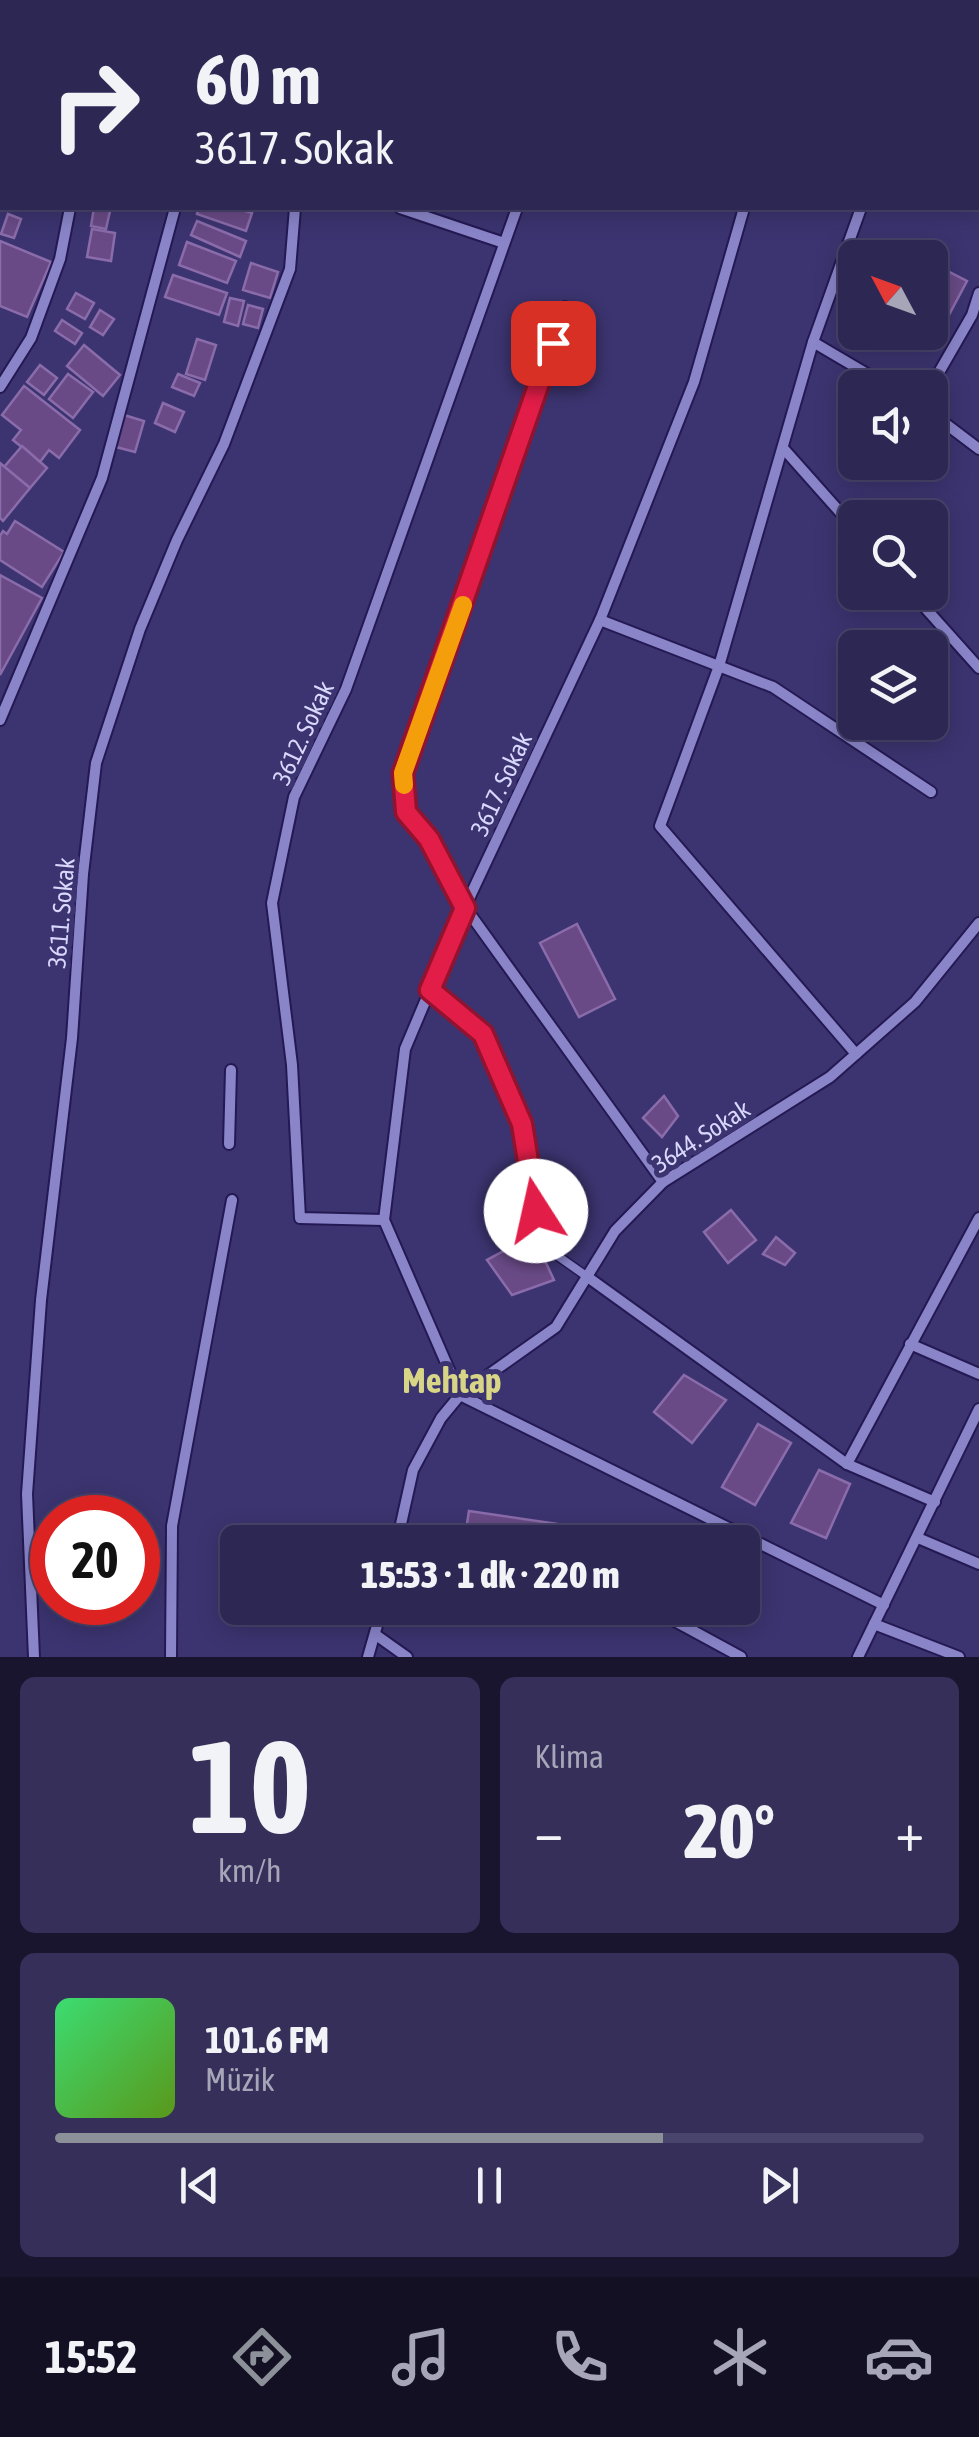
<!DOCTYPE html>
<html lang="tr">
<meta charset="utf-8">
<style>
:root{--surface:#2d2754;--page:#352f5a;--text:#f1f3f6;--muted:#a7a5b8;--line:#48446b;--accent:#8c9099}
body{margin:0;font-family:"Asap Condensed",sans-serif;background:var(--page);color:var(--text);height:100vh;display:flex;flex-direction:column;font-size:38px;white-space:nowrap}
*{box-sizing:border-box;margin:0}
p{font-size:32px;color:var(--muted)}
.icon{flex:none;width:55px;height:55px;fill:none;stroke:currentColor;stroke-width:2;stroke-linecap:round;stroke-linejoin:round}
.map{position:relative;height:1657px;overflow:hidden}
.drawer{display:flex;flex-direction:column;gap:20px;padding:20px;background:#19152e;flex:1}
.drawer>*{flex:none}
.guide{position:absolute;left:0px;top:0px;width:980px;height:210px;box-shadow:0 5px 25px #0003,0 0 0 2px var(--line);background:#2d2754;color:var(--text);overflow:hidden}
.needle{width:65px;rotate:311deg}
.fabs{position:absolute;left:838px;top:240px;display:grid;gap:20px}
.fabs a{display:grid;place-items:center;width:110px;height:110px;border-radius:15px;background:var(--surface);box-shadow:0 5px 25px #0003,0 0 0 2px var(--line);font-size:50px}
.speed{position:absolute;left:30px;top:1495px;display:flex;gap:20px;font-size:50px;font-weight:700;text-align:center}
.speed>*{display:grid;place-content:center;width:130px;height:130px;border-radius:50%;background:var(--surface);box-shadow:0 5px 25px #0003,0 0 0 2px var(--line);line-height:1}
.speed .limit{border:15px solid #d22;background:#fff;color:#111}
.pin{position:absolute;display:grid;place-items:center;width:85px;height:85px;color:#fff;margin:-42px;border-radius:20px;box-shadow:0 5px 15px #0006}
.me{position:absolute;width:110px;margin:-55px;rotate:350deg;stroke-linejoin:round;filter:drop-shadow(0 0 8px #0008)}
.turn{display:flex;align-items:center;gap:35px;height:210px;padding:0 30px;font-size:45px}
.turn .icon{width:130px;height:130px;stroke-width:2.5}
.turn b{display:block;font-size:70px;line-height:85px}
.big{font-size:75px;font-weight:800;line-height:1.1}
.drawer .card{flex:1;display:flex;flex-direction:column;justify-content:center;gap:15px;min-width:0;padding:0 35px;border-radius:15px;background:var(--page)}
.drawer .dial{align-items:center;gap:0}
.dial b{font-size:130px;line-height:1}
.song{display:flex;align-items:center;gap:30px}
.cover{width:120px;height:120px;border-radius:15px;background:linear-gradient(135deg,hsl(140 70% 55%),hsl(90 70% 35%))}
.played{height:10px;border-radius:5px;background:linear-gradient(90deg,var(--accent) 70%,var(--line) 70%)}
.keys{display:flex;justify-content:space-around;direction:ltr}
.heat{display:flex;justify-content:space-between;align-items:center;font-size:55px;direction:ltr}
.drawer .tiles{flex:1;display:grid;gap:20px;grid-template-columns:1fr 1fr}
.card:last-child{grid-column:span 2}
.trip{position:absolute;left:220px;top:1525px;width:540px;height:100px;border-radius:15px;background:var(--surface);box-shadow:0 5px 25px #0003,0 0 0 2px var(--line);font-weight:800;line-height:100px;text-align:center}
.tab-bar{display:flex;height:160px;justify-content:space-around;align-items:center;background:#121022;color:var(--muted)}
.tab-bar .icon{width:70px;height:70px}
.tab-bar .active{color:var(--accent)}
.tab-bar b{font-size:45px;color:var(--text)}
.map>svg:first-child{display:block}
.building{fill:#694a86;stroke:#8b6cab;stroke-width:2.5}
.lines{fill:none;stroke-linecap:round;stroke-linejoin:round}
.lane-casing{stroke:#241952;stroke-width:11}
.street-casing{stroke:#241952;stroke-width:14}
.lane{stroke:#8a85c9;stroke-width:8}
.street{stroke:#8a85c9;stroke-width:10}
.route-casing{stroke:#92132f;stroke-width:25}
.route{stroke:#e11d48;stroke-width:18}
.slow{stroke:#f59e0b;stroke-width:18}
.labels{text-anchor:middle;dominant-baseline:central;stroke-width:10;stroke-linejoin:round;paint-order:stroke}
.street-label{font-size:25px;fill:#d8d7fc;stroke:#3c3470}
.district-label{font-size:35px;font-weight:bold;fill:#d8d587;stroke:#3c3470}
</style>
<div class="map">
<svg width="979" height="1657" viewBox="0 0 979 1657">
<rect width="100%" height="100%" fill="#3c3470"/>
<!-- building -->
<g class="building">
<path d="M94 208 110 211 106 229 91 226Z"/>
<path d="M199 208H235L252 213 246 231 197 214Z"/>
<path d="M8 214 21 219 14 238 1 234Z"/>
<path d="M197 221 246 241 240 257 191 235Z"/>
<path d="M92 229 115 233 111 261 87 257Z"/>
<path d="M0 241 51 262 27 317 0 306Z"/>
<path d="M187 242 236 261 227 283 179 265Z"/>
<path d="M251 263 278 272 270 298 243 290Z"/>
<path d="M932 263 967 281 942 328 930 322Z"/>
<path d="M173 275 227 293 219 315 165 297Z"/>
<path d="M76 293 94 303 85 319 67 309Z"/>
<path d="M230 298 244 301 238 326 224 322Z"/>
<path d="M248 305 263 309 258 328 243 324Z"/>
<path d="M100 310 114 319 103 335 90 327Z"/>
<path d="M62 320 82 333 75 344 55 331Z"/>
<path d="M197 339 216 345 205 380 186 374Z"/>
<path d="M84 345 120 375 103 396 67 366Z"/>
<path d="M40 365 57 378 44 395 27 382Z"/>
<path d="M68 374 93 392 73 418 49 399Z"/>
<path d="M178 374 200 383 194 396 172 387Z"/>
<path d="M24 386 80 430 59 458 49 450 40 462 13 440 21 430 2 415Z"/>
<path d="M163 403 184 412 175 432 155 423Z"/>
<path d="M124 415 144 421 135 452 116 447Z"/>
<path d="M22 446 47 468 30 488 4 467Z"/>
<path d="M0 463 30 488 3 521 0 518Z"/>
<path d="M15 521 64 552 42 587 0 560V536L3 531 7 534Z"/>
<path d="M0 575 42 598 0 675Z"/>
<path d="M577 924 615 999 579 1017 540 943Z"/>
<path d="M664 1096 678 1116 662 1137 643 1118Z"/>
<path d="M731 1210 756 1240 728 1263 704 1232Z"/>
<path d="M533 1235 554 1280 512 1295 487 1260Z"/>
<path d="M776 1237 795 1253 785 1265 763 1254Z"/>
<path d="M684 1375 726 1400 692 1443 654 1412Z"/>
<path d="M758 1424 791 1443 755 1505 722 1487Z"/>
<path d="M819 1470 850 1484 826 1538 791 1523Z"/>
<path d="M469 1511 558 1524 556 1542H464Z"/>
</g>
<g class="lines">
<defs>
<path id="lane" d="M430 991 483 1034 522 1124 536 1211 555 1254 589 1278"/>
<g id="street">
<path d="M57 0 58 2"/>
<path d="M166 0 167 2"/>
<path d="M244 0V2"/>
<path d="M515 2V0"/>
<path d="M658 2 659 0"/>
<path d="M840 2 841 0"/>
<path d="M912 2V0"/>
<path d="M938 2 941 0"/>
<path d="M400 208 504 243"/>
<path d="M565 307 403 773 406 812 429 839 465 907 663 1182"/>
<path d="M813 342 891 388"/>
<path d="M0 387 31 338 60 259 70 208"/>
<path d="M930 388 972 315 979 293"/>
<path d="M930 412 979 449"/>
<path d="M783 448 855 529"/>
<path d="M911 592 979 668"/>
<path d="M600 620 773 687 931 792"/>
<path d="M0 720 102 478 175 208"/>
<path d="M856 1054 660 826 719 666 813 342 861 208"/>
<path d="M229 1144 231 1070"/>
<path d="M384 1220 300 1218 292 1065 272 903 294 797 346 689 517 208"/>
<path d="M589 1278 847 1464 935 1502"/>
<path d="M910 1344 979 1374"/>
<path d="M847 1464 979 1218"/>
<path d="M918 1538 979 1564"/>
<path d="M397 1542 413 1470 441 1418 460 1395 384 1220 405 1049 465 907 600 620 694 382 744 208"/>
<path d="M884 1605 460 1395 556 1327 615 1231 663 1182 830 1077 915 1002 979 923"/>
<path d="M651 1608 741 1657"/>
<path d="M874 1624 959 1657"/>
<path d="M376 1635 407 1657"/>
<path d="M34 1657 27 1494 41 1300 72 1038 83 874 96 763 140 629 177 540 224 444 290 269 295 208"/>
<path d="M171 1657 172 1526 232 1200"/>
<path d="M368 1657 382 1608"/>
<path d="M858 1657 979 1409"/>
</g>
</defs>
<!-- lane casing -->
<use href="#lane" class="lane-casing"/>
<!-- street casing -->
<use href="#street" class="street-casing"/>
<!-- lane -->
<use href="#lane" class="lane"/>
<!-- street -->
<use href="#street" class="street"/>
</g>
<g class="lines">
<defs>
<path id="route" d="M536 1211 522 1124 483 1034 430 990 465 908 429 839 406 812 403 773 553 343"/>
</defs>
<!-- route casing -->
<use href="#route" class="route-casing"/>
<!-- route -->
<use href="#route" class="route"/>
<!-- slow -->
<path class="slow" d="M404 785 403 773 463 605"/>
</g>
<g class="labels">
<!-- street labels -->
<g class="street-label">
<text transform="translate(303 733) rotate(-65)">3612. Sokak</text>
<text transform="translate(501 784) rotate(-65)">3617. Sokak</text>
<text transform="translate(61 913) rotate(-85)">3611. Sokak</text>
<text transform="translate(701 1136) rotate(-33)">3644. Sokak</text>
</g>
<!-- district labels -->
<g class="district-label">
<text x="452" y="1380">Mehtap</text>
</g>
</g>
</svg>
<div class="fabs">
<a><svg class="needle" viewBox="-14 -14 28 28"><path d="M0-13l5 13h-10z" fill="#e53935"/><path d="M0 13l5-13h-10z" fill="#a7a5b8"/></svg></a>
<a><svg class="icon" aria-label="sound" viewBox="0 0 24 24"><path d="M4 9h4l5-4v14l-5-4H4zM17 9q2 3 0 6"/></svg></a>
<a><svg class="icon" aria-label="search" viewBox="0 0 24 24"><circle cx="10" cy="10" r="6"/><path d="M15 15l6 6"/></svg></a>
<a><svg class="icon" aria-label="layers" viewBox="0 0 24 24"><path d="M12 4l9 5-9 5-9-5zM3 14l9 5 9-5"/></svg></a>
</div>
<div class="speed"><div class="limit">20</div></div>
<div class="pin" style="left:553px;top:343px;background:#d93025"><svg class="icon" aria-label="arrive" viewBox="0 0 24 24"><path d="M6 21V4h12l-3 4 3 4H6"/></svg></div>
<svg class="me" style="left:536px;top:1211px" viewBox="-20 -20 40 40"><circle r="19" fill="#fff"/><path d="M0-13L10 11 0 6-10 11z" fill="#e11d48"/></svg>
<div class="trip">15:53 · 1 dk · 220 m</div>
<div class="guide">
<div class="turn"><svg class="icon" aria-label="right" viewBox="0 0 24 24"><path d="M7 20v-9h11M14 6l5 5-5 5"/></svg><div><b>60 m</b>3617. Sokak</div></div>
</div>
</div>
<section class="drawer">
<div class="tiles">
<div class="card dial"><b>10</b><p>km/h</p></div>
<div class="card"><p>Klima</p>
<div class="heat"><a>−</a><b class="big">20°</b><a>+</a></div>
</div>
<div class="card">
<div class="song"><i class="cover"></i><div><b>101.6 FM</b><p>Müzik</p></div></div>
<div class="played"></div>
<div class="keys"><svg class="icon" aria-label="previous" viewBox="0 0 24 24"><path d="M18 5L8 12l10 7zM5 5v14"/></svg><svg class="icon" aria-label="pause" viewBox="0 0 24 24"><path d="M8 5v14M16 5v14"/></svg><svg class="icon" aria-label="next" viewBox="0 0 24 24"><path d="M6 5l10 7-10 7zM19 5v14"/></svg></div>
</div>
</div>
</section>
<nav class="tab-bar">
<b>15:52</b>
<svg class="icon active" aria-label="directions" viewBox="0 0 24 24"><path d="M12 3l9 9-9 9-9-9zM9 14v-3h6M13 9l2 2-2 2"/></svg>
<svg class="icon" aria-label="music" viewBox="0 0 24 24"><path d="M9 18V5l10-2v13"/><circle cx="6" cy="18" r="3"/><circle cx="16" cy="16" r="3"/></svg>
<svg class="icon" aria-label="phone" viewBox="0 0 24 24"><path d="M5 4h4l2 5-3 2q2 4 5 5l2-3 5 2v4C11 20 4 13 5 4z"/></svg>
<svg class="icon" aria-label="climate" viewBox="0 0 24 24"><path d="M12 3v18M4 7l16 10M4 17L20 7"/></svg>
<svg class="icon" aria-label="car" viewBox="0 0 24 24"><path d="M5 17H2v-5l4-1 3-4h7l3 4 3 1v5h-3M9 17h6M6 11h13"/><circle cx="7" cy="17" r="2"/><circle cx="17" cy="17" r="2"/></svg>
</nav>
